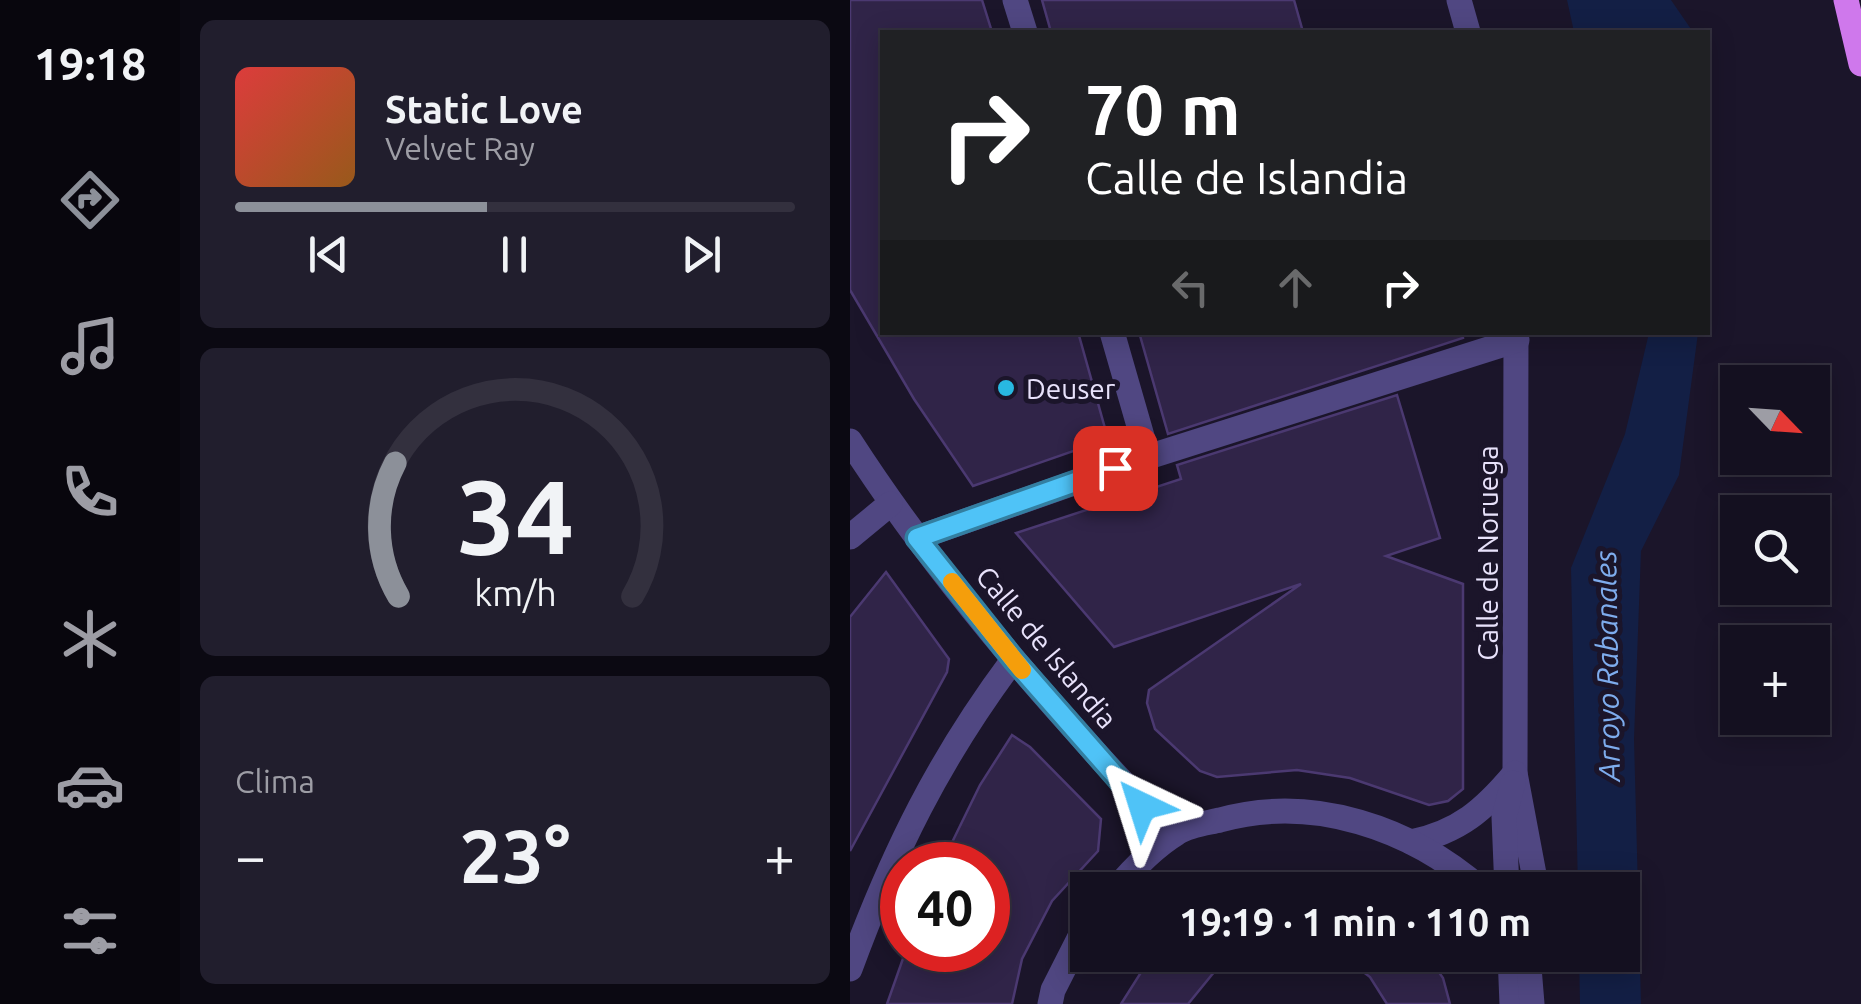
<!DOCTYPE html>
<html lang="es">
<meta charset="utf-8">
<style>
:root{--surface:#141020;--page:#211e2d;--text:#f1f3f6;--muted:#9d9da5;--line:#33303e;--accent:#8c9099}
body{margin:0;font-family:Ubuntu,sans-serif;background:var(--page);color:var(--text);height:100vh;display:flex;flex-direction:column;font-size:38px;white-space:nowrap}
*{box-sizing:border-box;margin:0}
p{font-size:32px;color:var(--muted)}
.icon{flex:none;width:55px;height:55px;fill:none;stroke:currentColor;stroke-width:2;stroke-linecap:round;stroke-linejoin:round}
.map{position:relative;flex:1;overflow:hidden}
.panel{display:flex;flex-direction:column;gap:20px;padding:20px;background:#0b0912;width:670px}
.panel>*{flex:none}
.guide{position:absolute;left:30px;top:30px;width:830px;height:305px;border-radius:0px;box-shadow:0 5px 25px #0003,0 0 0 2px var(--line);background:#202124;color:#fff;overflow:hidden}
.needle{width:65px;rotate:115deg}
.fabs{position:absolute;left:870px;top:365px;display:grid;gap:20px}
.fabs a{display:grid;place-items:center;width:110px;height:110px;border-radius:0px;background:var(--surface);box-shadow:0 5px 25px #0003,0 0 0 2px var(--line);font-size:50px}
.speed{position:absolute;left:30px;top:842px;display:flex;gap:20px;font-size:50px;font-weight:700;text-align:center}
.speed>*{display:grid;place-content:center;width:130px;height:130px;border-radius:50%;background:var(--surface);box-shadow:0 5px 25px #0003,0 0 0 2px var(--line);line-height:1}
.speed .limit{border:15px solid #d22;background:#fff;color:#111}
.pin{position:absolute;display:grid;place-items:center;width:85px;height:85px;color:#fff;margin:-42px;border-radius:20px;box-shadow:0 5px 15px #0006}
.me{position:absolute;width:110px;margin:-55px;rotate:319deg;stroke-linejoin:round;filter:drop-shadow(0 0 8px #0008)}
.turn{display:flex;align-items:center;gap:35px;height:210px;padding:0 40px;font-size:45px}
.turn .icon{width:130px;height:130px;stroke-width:2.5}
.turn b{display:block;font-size:70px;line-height:85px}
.lanes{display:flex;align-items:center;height:95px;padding:0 40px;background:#0003;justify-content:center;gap:50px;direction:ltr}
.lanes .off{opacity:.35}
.big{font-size:75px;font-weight:600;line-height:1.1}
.panel .widget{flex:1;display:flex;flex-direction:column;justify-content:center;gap:15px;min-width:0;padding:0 35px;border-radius:15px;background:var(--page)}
.panel .dial{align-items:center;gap:0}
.dial svg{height:260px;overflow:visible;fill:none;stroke:var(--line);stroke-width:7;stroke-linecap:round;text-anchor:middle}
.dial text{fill:var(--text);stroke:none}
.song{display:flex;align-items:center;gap:30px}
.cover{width:120px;height:120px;border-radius:15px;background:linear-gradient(135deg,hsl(0 70% 55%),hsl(30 70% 35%))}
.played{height:10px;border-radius:5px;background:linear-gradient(90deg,var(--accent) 45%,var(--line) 45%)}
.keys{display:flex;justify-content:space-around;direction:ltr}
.heat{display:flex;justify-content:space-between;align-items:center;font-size:55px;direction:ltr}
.trip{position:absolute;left:220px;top:872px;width:570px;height:100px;border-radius:0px;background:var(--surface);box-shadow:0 5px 25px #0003,0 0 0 2px var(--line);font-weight:600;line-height:100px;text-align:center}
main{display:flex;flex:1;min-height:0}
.menu{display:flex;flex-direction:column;width:180px;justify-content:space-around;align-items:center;background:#08060d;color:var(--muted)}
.menu .icon{width:70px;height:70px}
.menu .selected{color:var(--accent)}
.menu b{font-size:45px;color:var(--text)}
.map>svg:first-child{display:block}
.water{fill:#131f45}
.building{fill:#302448;stroke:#4b3971;stroke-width:2.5}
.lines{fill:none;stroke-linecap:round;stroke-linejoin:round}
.minor{stroke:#504782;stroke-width:25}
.major{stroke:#cf78ec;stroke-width:25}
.route-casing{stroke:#337fa1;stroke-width:25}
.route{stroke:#4fc3f7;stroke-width:18}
.slow{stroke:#f59e0b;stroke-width:18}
.poi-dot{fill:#28b8e1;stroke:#1b152a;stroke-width:4}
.labels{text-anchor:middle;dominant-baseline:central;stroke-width:10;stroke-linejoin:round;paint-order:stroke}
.poi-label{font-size:28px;fill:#e8e2fb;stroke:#1b152a;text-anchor:start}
.street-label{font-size:28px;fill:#e8e2fb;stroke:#1b152a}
.water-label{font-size:30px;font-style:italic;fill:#7eaced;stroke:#1b152a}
</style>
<main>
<nav class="menu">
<b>19:18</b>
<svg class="icon selected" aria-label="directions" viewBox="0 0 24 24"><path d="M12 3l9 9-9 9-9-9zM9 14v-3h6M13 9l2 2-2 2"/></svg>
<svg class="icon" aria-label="music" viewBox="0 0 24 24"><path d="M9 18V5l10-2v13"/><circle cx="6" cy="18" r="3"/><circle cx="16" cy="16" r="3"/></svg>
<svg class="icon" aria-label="phone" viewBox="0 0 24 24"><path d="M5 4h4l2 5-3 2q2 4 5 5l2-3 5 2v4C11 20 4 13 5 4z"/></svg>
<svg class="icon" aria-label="climate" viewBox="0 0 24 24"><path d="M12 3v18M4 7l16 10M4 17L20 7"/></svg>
<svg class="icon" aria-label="car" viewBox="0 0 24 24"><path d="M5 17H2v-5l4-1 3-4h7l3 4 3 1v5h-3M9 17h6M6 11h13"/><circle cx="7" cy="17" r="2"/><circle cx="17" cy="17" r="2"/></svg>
<svg class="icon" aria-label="filters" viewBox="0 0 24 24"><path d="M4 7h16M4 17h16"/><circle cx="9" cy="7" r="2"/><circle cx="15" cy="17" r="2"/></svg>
</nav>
<section class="panel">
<div class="widget">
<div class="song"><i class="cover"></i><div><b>Static Love</b><p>Velvet Ray</p></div></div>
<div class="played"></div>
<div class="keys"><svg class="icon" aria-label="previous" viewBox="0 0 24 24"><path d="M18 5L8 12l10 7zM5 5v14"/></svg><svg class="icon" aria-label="pause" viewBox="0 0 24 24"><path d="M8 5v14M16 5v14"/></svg><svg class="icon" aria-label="next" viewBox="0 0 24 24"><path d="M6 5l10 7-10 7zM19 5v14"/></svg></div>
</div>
<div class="widget dial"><svg viewBox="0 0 100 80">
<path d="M14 69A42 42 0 1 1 86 69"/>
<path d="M14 69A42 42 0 0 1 13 28" stroke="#8c9099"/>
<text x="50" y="56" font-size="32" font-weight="700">34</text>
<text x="50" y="72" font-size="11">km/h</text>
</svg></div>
<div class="widget"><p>Clima</p>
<div class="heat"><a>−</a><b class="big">23°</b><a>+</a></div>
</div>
</section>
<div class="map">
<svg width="1011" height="1004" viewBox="0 0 1011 1004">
<rect width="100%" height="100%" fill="#1b152a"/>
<!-- water -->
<g class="water">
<path d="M717 0H821L843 32H724Z"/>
<path d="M799 333H848L829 475 791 551 784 739 791 1004H730L729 955H772V890H728L721 568 775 434Z"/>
</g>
<!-- building -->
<g class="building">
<path d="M0 0H132L142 32H32V332H228L258 439 123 486 64 399 0 290Z"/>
<path d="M192 0H444L453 32H201Z"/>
<path d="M289 332H612L613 338 318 434Z"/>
<path d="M547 395 590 538 536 556 613 584V789L598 801 579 805 500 778 447 770 367 777 350 771 305 729 297 703 299 690 451 584 264 647 166 533 331 479 327 465Z"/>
<path d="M36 572 99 659 97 672 0 851V617Z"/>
<path d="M162 735 180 747 251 819 248 851 202 901 172 959 162 1004H37L56 950H138V865H91L130 785Z"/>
<path d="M302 955H378L338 1004H271Z"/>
<path d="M491 955H577L593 978 600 1004H537L520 977Z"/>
</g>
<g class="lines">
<!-- minor -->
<g class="minor">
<path d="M165 0 175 32"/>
<path d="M609 0 618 32"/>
<path d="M666 332 665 773 687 890"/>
<path d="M0 441C62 537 134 627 210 713 248 755 282 798 329 831"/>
<path d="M298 457 667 340"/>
<path d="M0 537 40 504"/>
<path d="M67 538 298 457 262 332"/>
<path d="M561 842C609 832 634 810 665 773"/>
<path d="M265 890C282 870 304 847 327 833 338 825 357 823 370 820 463 794 561 828 632 890"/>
<path d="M657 890 654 817 663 783"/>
<path d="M660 955 662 1004"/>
<path d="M678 955 682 1004"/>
<path d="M0 969C43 852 89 759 163 660"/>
<path d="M200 1004 203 990 238 921"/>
</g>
<!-- major -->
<path class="major" d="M996 0 1011 64"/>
</g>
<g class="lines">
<defs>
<path id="route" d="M265 468 67 538 164 660 292 806"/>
</defs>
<!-- route casing -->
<use href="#route" class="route-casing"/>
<!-- route -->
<use href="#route" class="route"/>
<!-- slow -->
<path class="slow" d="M102 582 172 670"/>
</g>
<!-- markers -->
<circle class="poi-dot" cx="156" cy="388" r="10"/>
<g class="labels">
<!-- poi labels -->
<g class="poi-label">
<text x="176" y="388">Deuser</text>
</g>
<!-- street labels -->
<g class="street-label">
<text transform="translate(637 553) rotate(-90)">Calle de Noruega</text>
<text transform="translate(197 647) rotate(50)">Calle de Islandia</text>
</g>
<!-- water labels -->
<g class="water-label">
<text transform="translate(757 666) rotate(-91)">Arroyo Rabanales</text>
</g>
</g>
</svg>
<div class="fabs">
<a><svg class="needle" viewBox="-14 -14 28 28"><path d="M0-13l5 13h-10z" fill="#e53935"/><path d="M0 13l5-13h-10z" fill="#9d9da5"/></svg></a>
<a><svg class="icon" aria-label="search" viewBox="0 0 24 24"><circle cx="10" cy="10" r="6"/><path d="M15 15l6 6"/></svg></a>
<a>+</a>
</div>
<div class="speed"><div class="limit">40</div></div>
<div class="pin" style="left:265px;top:468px;background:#d93025"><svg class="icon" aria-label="arrive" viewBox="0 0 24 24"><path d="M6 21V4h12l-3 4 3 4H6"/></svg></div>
<svg class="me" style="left:292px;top:806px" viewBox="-20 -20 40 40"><path d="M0-17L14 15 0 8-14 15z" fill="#4fc3f7" stroke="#fff" stroke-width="4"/></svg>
<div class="trip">19:19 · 1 min · 110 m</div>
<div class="guide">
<div class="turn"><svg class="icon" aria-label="right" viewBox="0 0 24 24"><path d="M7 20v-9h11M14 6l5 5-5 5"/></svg><div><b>70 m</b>Calle de Islandia</div></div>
<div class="lanes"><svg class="icon off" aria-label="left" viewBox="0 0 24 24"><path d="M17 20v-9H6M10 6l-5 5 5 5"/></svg><svg class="icon off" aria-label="ahead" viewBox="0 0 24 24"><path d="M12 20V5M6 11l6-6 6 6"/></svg><svg class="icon" aria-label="right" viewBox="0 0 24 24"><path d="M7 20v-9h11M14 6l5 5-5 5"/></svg></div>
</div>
</div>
</main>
